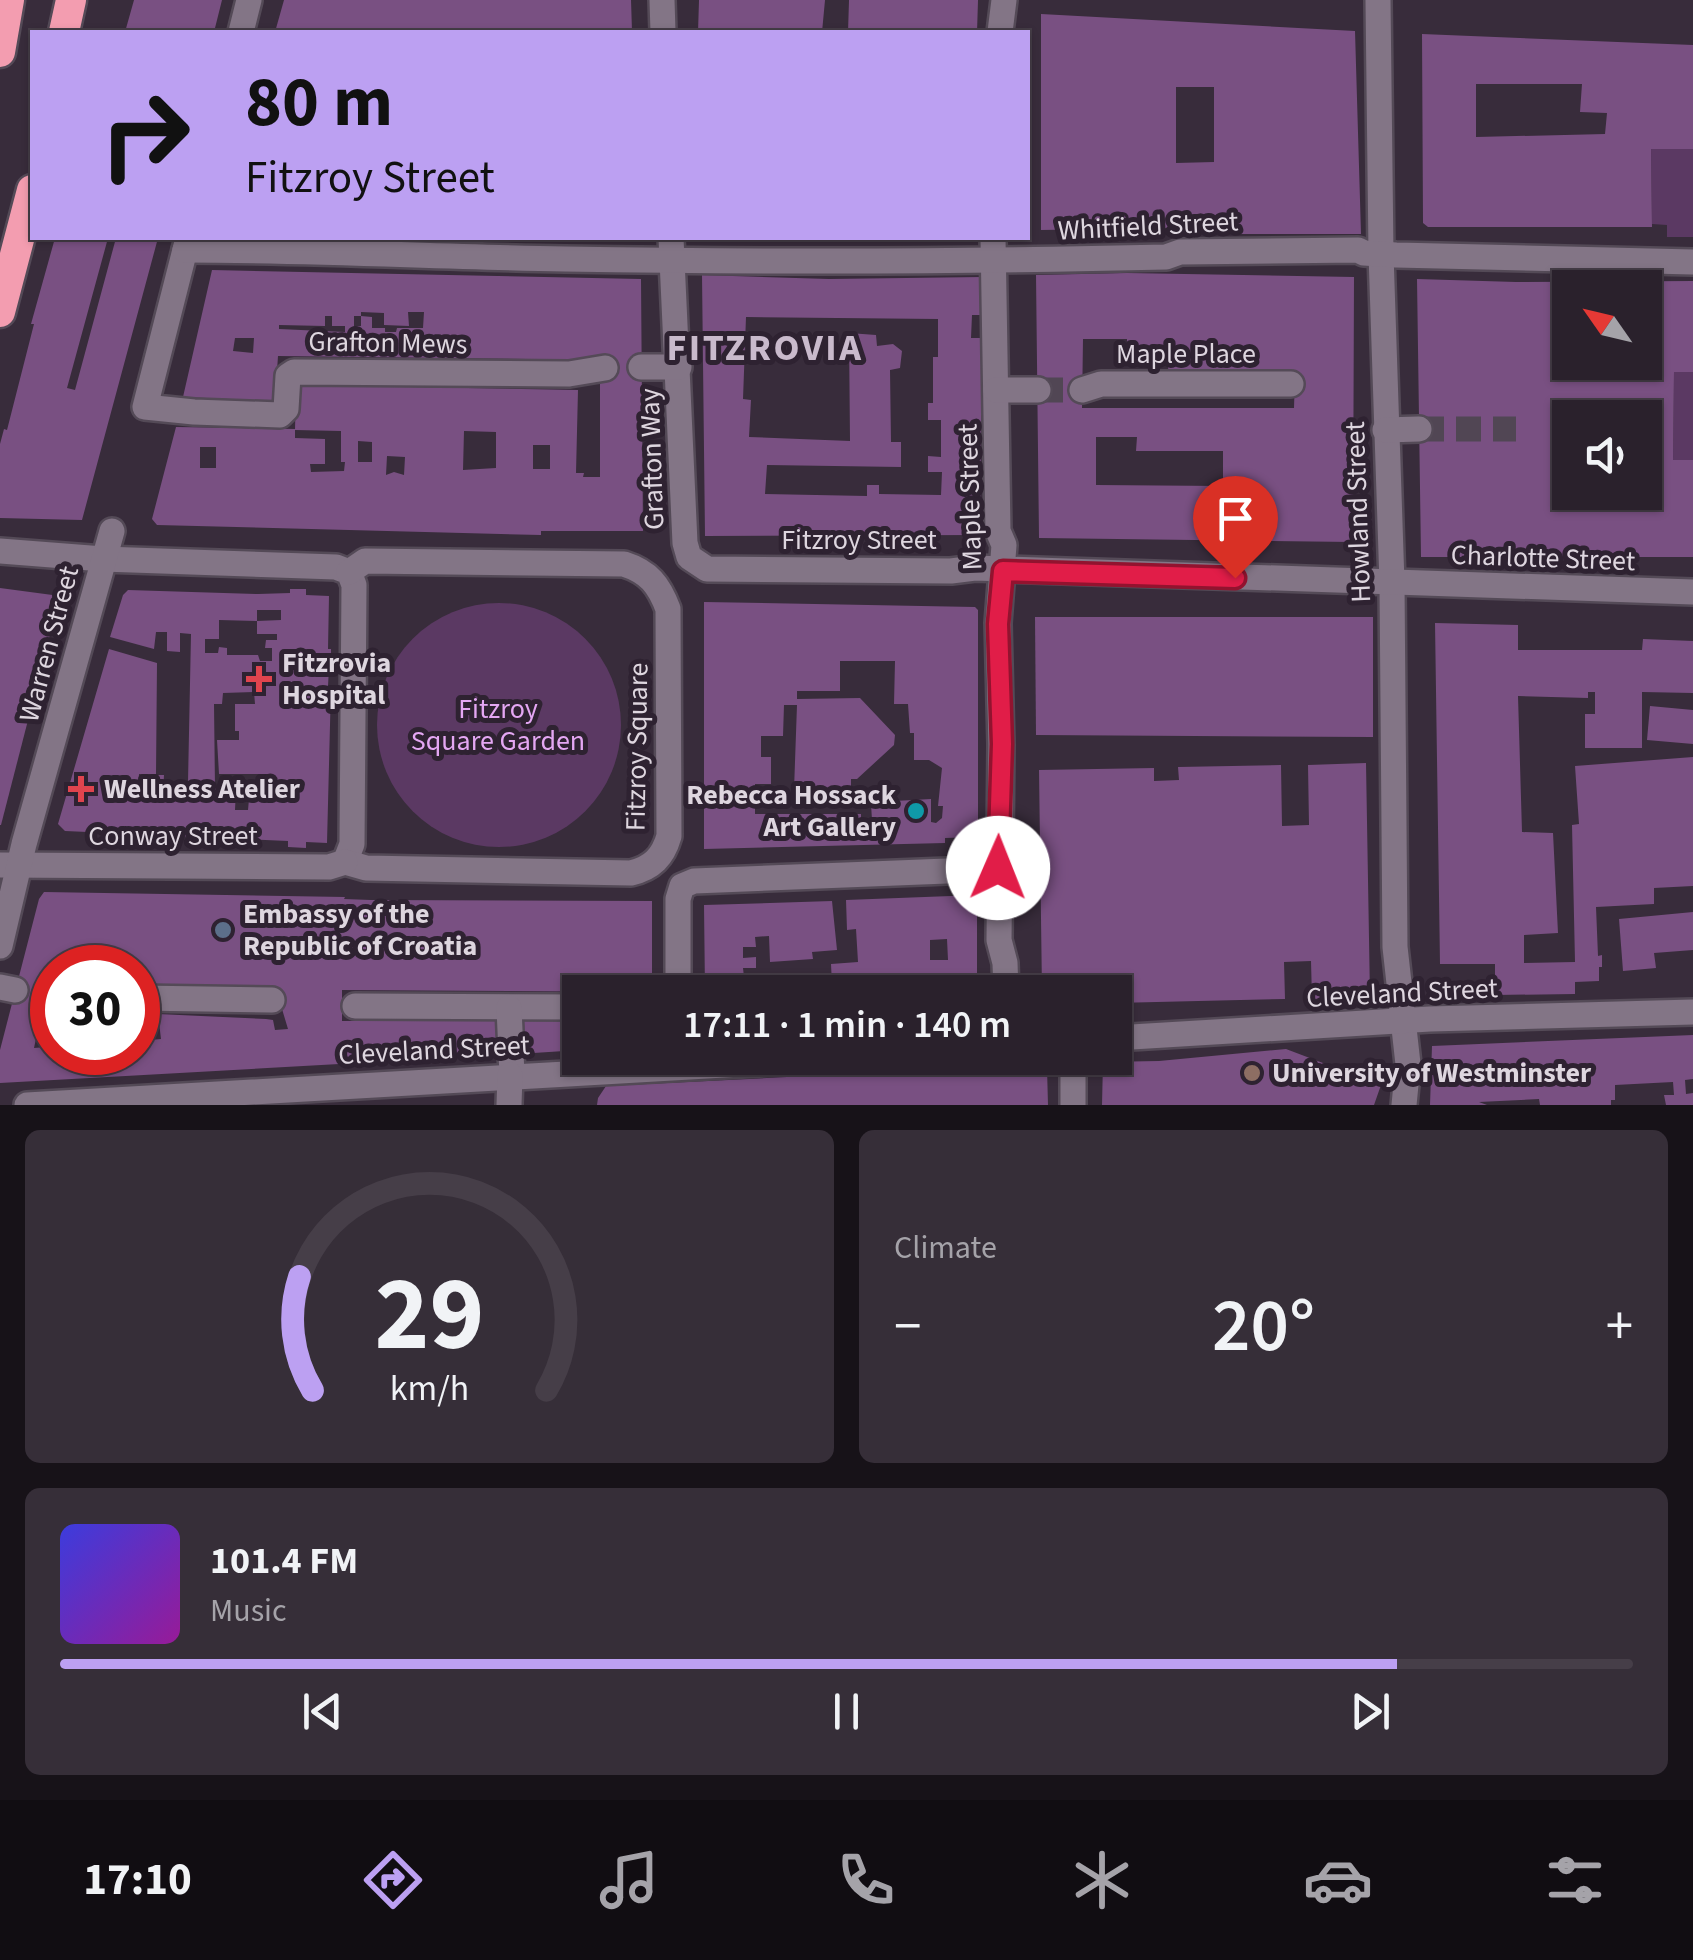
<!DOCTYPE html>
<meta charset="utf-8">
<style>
:root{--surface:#2a212c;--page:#362e38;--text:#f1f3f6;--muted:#a5a3a9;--line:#463e48;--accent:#bca0f2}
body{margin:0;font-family:"Source Sans 3",sans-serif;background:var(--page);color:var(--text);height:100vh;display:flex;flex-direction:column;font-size:38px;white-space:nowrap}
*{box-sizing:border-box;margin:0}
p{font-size:32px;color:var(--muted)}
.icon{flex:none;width:55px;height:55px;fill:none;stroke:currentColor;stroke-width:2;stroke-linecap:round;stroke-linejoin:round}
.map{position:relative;height:1105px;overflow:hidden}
.sheet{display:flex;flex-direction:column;gap:25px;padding:25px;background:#171218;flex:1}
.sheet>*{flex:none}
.top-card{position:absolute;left:30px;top:30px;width:1000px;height:210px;border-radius:0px;box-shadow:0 2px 8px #0004,0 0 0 2px var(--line);background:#bca0f2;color:#111;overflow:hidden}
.needle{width:65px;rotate:304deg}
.fabs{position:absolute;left:1552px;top:270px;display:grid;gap:20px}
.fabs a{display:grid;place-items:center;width:110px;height:110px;border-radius:0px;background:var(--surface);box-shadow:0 2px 8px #0004,0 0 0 2px var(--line);font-size:50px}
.speed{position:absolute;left:30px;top:945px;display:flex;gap:20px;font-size:50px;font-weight:700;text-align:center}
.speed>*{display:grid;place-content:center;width:130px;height:130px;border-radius:50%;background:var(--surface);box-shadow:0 2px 8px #0004,0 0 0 2px var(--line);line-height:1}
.speed .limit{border:15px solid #d22;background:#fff;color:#111}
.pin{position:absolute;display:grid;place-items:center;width:85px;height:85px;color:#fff;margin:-102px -42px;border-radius:50% 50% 50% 0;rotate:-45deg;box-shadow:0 0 10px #0007}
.pin .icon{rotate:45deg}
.me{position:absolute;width:110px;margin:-55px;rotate:1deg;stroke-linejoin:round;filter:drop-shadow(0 0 8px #0008)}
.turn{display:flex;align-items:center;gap:35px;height:210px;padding:0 50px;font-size:45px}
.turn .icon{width:130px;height:130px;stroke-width:2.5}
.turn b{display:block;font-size:70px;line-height:85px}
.big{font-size:75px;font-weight:600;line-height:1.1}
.sheet .tile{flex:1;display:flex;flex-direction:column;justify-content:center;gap:15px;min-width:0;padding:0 35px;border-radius:15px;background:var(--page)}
.sheet .dial{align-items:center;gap:0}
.dial svg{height:260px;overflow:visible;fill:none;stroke:var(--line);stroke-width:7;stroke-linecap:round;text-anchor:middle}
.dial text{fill:var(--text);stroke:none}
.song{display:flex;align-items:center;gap:30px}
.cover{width:120px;height:120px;border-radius:15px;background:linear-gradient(135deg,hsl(240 70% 55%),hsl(300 70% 35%))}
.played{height:10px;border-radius:5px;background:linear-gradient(90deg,var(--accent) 85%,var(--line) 85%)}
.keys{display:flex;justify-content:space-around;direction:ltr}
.heat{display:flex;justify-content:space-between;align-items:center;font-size:55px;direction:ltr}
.sheet .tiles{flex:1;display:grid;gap:25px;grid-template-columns:1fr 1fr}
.tile:last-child{grid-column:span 2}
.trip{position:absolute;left:562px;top:975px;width:570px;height:100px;border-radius:0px;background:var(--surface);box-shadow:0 2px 8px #0004,0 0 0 2px var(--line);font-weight:600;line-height:100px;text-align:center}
.menu{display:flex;height:160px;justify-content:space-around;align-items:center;background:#110d12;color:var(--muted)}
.menu .icon{width:70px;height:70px}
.menu .active{color:var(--accent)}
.menu b{font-size:45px;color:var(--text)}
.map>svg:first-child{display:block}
.green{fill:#5b3963}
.building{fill:#795082;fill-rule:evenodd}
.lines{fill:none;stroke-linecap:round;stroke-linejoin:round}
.minor-tunnel{stroke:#514654;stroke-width:25;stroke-dasharray:25 12;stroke-linecap:butt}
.minor-casing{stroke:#544a57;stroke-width:30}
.highway-casing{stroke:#544a57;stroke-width:35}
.minor{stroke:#837586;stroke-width:25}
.highway{stroke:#f39db0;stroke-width:30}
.route-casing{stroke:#92132f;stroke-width:25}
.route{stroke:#e11d48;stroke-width:18}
.health-dot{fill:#e0444e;stroke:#2e2231;stroke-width:4}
.culture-dot{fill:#0f9aa8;stroke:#2e2231;stroke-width:4}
.service-dot{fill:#5c6f8a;stroke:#2e2231;stroke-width:4}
.education-dot{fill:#8d6e63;stroke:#2e2231;stroke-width:4}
.labels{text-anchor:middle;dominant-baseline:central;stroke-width:10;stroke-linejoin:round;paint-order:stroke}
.street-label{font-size:28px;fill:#ded6df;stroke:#2e2231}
.poi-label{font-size:28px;font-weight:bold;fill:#ded6df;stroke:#2e2231;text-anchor:start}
.park-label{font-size:28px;fill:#e4a7f3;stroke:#2e2231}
.district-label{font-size:38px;font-weight:bold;letter-spacing:2.5px;fill:#c9bacc;stroke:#2e2231}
</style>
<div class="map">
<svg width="1693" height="1105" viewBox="0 0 1693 1105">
<rect width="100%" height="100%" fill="#382c3b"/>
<!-- green -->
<g class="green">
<path d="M1651 149H1693V237H1667V225L1652 224Z"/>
<path d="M1674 372H1693V460H1673Z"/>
<circle cx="499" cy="725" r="122"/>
</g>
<!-- building -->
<g class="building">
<path d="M134 0H222L214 32H125Z"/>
<path d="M284 0H631L632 32H275Z"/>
<path d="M699 0H825L822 32H698Z"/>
<path d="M849 0H978L977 32H848Z"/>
<path d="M1041 14 1355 31 1361 234H1170V228L1041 230ZM1176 87H1214V162L1176 163Z"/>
<path d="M1422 34 1693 45V149H1651L1652 227H1428L1423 223ZM1476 84H1582L1580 112 1607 113 1605 134 1476 137Z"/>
<path d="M55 238H108L67 388 75 390 116 238H158L82 520 0 518V444L4 429 7 430 34 324H31Z"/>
<path d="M212 270 641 279 643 531H541V535L157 525 152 519 176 427 295 429V438L325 439V464H310L311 472 344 471 345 462H341V431L295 430 296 385 578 390 576 473H584L583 477H600V375L605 360 278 356 275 401 183 397ZM361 312 384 313V325L409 326 408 312H424L423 328H397L396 332H385V328H372V317L361 316V326L354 327V316H361ZM325 316H332V326H345V332L279 329V325L325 326ZM235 338H254L253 353 233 351ZM464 431 496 432V468L463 470ZM358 441 372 442V462H358ZM533 445H550V469H533ZM200 447H216V468H200ZM387 456 405 457 404 475 394 472 386 475Z"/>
<path d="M1127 273 1354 277 1353 542 1039 538 1036 275ZM1083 339H1127V352H1169L1168 372 1295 374 1294 408H1082ZM1096 437H1137L1136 451H1223V486L1096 485Z"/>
<path d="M702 275 829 279 982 277 981 315H972L971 338H982L980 535 705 536ZM746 317 938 319V357H933V403H928V420H941V457L928 456V472H942L941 495 879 494V485H867V496L765 494 767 465 901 467V442H891L890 370 900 368 902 351 893 344 877 346 876 335 849 333 850 441 749 437 751 400 743 399Z"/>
<path d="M1417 279 1516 282 1693 281V372H1674L1673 460H1693V557H1421ZM1570 288H1645V362H1570ZM1570 418H1645V492H1570Z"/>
<path d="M0 588 60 596 1 825H0Z"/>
<path d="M290 589H306V595L329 596 328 649H331V668H329L328 686H331L327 843 306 842V848L288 847V841L65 831 58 824 109 649 157 663 156 775H164L163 794H172L173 782H188L187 795 198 796 199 781 188 782 191 634 180 633V652L167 651V632H156L154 649 110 637 123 595 128 590 258 594 290 593ZM257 610H281V620L257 621ZM219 620 257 621V634H277V640H266L265 648H272V661H260L258 655H227V648L219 647 218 653H205V639H219ZM254 692 255 704H235V731H239V740H217L219 774H271L276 799H249L248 810H235L236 789 215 788 214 704H222L223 693ZM139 774 152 775 151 795H138Z"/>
<path d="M704 602 975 607 978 610V837L945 838V843L704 849ZM840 661H895L894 704H908L910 733H914V760H929L942 768 938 806H943L942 818 936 823 931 822V799L876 802 871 804 872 820H861V814H755V784H771V757H761V736H783L784 705H797L794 790 851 791V779H857L894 745 895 735 860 698 797 699V691H840Z"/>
<path d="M1035 617H1373V737L1036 735Z"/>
<path d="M1435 623 1518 625V650H1642L1643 639 1693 641V693L1642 692V748H1585V714H1595V692H1588V698L1518 696 1522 832 1553 833 1558 933 1524 935V963L1575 962 1572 825 1579 824 1575 766 1693 757V886L1654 888V904L1596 907 1598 956 1602 955V967H1599V981L1575 982V994L1495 995V964H1440Z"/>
<path d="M1650 706 1693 710V744L1647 740Z"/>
<path d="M1366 763 1370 997 1312 999 1311 961 1284 962 1285 999 1115 1003V992H1042L1039 770 1154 768V781L1179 780 1178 767 1281 765 1282 826 1309 825 1308 765Z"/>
<path d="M44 892 345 897 344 899 371 900 652 901V992L342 990V1021L499 1020 501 1055 0 1083V1050L39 899ZM52 968H138V984L283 992 282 1009 288 1029 275 1030 273 1020 266 1019 158 1014 161 1039 150 1040 149 1028 138 1029V1052H52V1036H46V1047L34 1048 45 996 52 979Z"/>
<path d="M977 895V992H944V974H930L931 992H909V981L896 982 897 992H877V983L835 985 853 986V992H782L793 986 832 985 831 964 858 962 856 929 847 930 846 900ZM947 939 948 960H930V940Z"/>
<path d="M832 901 837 950 812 952 813 959 770 962 769 936 755 937 756 947H743V958L756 957V968H743L744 977H756L757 984 779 983 780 992H757V989L705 992 704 905Z"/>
<path d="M1693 912V950L1654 953 1656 968 1623 971 1619 919Z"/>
<path d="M517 1020H580V1050L518 1054Z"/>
<path d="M1693 1035V1079L1685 1080 1686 1094 1693 1093V1105H1666L1664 1095H1674L1673 1082 1615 1085V1100H1611V1105H1540L1539 1099 1479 1102 1487 1105H1430L1432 1046Z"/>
<path d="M1286 1049 1381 1085 1374 1105H1102L1103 1062 1159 1061Z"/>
<path d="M1029 1065 1031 1069 1047 1068 1048 1105H597L598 1098 606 1086Z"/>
</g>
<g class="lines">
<!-- minor-tunnel -->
<g class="minor-tunnel">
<path d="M1038 390H1082"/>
<path d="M1419 429H1516"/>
</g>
<defs>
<g id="minor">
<path d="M662 0 663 32"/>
<path d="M1378 0 1381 254 1392 583 1395 947 1408 1064 1404 1105"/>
<path d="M241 32 249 0"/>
<path d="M1000 32 1004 0"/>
<path d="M188 238 145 407 194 412 280 415 286 409 288 376 294 372 569 374 605 368"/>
<path d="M671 238 685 543 689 557 707 569 951 571 975 568 1693 592"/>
<path d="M993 238 998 531 1004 545 998 623 1001 745 999 940 1005 963 1006 992"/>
<path d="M185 250C312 250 439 257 565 259 766 262 966 262 1166 257L1180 252 1358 250 1364 253 1396 255 1693 262"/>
<path d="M641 367H679"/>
<path d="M996 390H1038"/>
<path d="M1082 390 1101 384H1291"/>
<path d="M1385 430 1419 429"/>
<path d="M0 551 103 559 336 567 349 572 354 585 352 844 345 862"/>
<path d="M345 862 366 868 631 873C652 868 663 857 669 836L668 609C659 585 649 572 624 564L365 561 349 572"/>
<path d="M0 865 329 867 345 862"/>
<path d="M0 946 24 844 112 531"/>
<path d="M0 987 15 990"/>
<path d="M678 992V899L682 886 694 881 998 869"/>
<path d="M45 996H52"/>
<path d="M138 998 272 1000"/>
<path d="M355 1006 580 1007"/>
<path d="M509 1008 512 1075"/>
<path d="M1115 1038 1430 1019 1693 1012"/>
<path d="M1073 1058V1105"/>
<path d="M27 1105 845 1058"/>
<path d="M509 1105 510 1075"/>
</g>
<g id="highway">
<path d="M64 32 71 0"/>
<path d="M0 52 9 0"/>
<path d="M0 312 32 190"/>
</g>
</defs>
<!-- minor casing -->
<use href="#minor" class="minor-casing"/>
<!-- highway casing -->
<use href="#highway" class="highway-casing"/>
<!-- minor -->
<use href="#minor" class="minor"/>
<!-- highway -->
<use href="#highway" class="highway"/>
</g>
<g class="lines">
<defs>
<path id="route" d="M998 868 1002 744 998 624 1003 571 1235 578"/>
</defs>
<!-- route casing -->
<use href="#route" class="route-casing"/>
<!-- route -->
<use href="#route" class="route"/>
</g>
<!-- markers -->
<g class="health-dot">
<path d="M254 664h10v10h10v10h-10v10h-10v-10h-10v-10h10z"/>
<path d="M76 774h10v10h10v10h-10v10h-10v-10h-10v-10h10z"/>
</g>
<circle class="culture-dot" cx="916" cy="811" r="10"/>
<circle class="service-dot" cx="223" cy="930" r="10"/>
<circle class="education-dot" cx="1252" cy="1073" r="10"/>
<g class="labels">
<!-- street labels -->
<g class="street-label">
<text transform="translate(1148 226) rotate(-3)">Whitfield Street</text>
<text transform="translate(388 343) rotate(1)">Grafton Mews</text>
<text x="1186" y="354">Maple Place</text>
<text transform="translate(652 459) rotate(-92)">Grafton Way</text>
<text transform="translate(970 497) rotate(-92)">Maple Street</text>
<text transform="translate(1358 512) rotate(-92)">Howland Street</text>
<text x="859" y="540">Fitzroy Street</text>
<text transform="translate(1543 558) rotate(2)">Charlotte Street</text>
<text transform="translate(49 644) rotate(-75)">Warren Street</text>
<text transform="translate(637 747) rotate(-89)">Fitzroy Square</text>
<text x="173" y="836">Conway Street</text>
<text transform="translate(1402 993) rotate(-3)">Cleveland Street</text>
<text transform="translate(434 1050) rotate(-3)">Cleveland Street</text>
</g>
<!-- poi labels -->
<g class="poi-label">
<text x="282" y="663">Fitzrovia<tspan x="282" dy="32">Hospital</tspan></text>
<text x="104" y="789">Wellness Atelier</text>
<text x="896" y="795" text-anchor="end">Rebecca Hossack<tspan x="896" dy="32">Art Gallery</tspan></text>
<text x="243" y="914">Embassy of the<tspan x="243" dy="32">Republic of Croatia</tspan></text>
<text x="1272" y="1073">University of Westminster</text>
</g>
<!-- park labels -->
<g class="park-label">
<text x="498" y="709">Fitzroy<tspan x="498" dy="32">Square Garden</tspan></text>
</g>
<!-- district labels -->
<g class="district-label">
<text x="765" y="348">FITZROVIA</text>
</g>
</g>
</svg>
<div class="fabs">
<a><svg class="needle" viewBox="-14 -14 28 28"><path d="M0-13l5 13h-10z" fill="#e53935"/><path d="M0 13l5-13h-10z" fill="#a5a3a9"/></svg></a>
<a><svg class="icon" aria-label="sound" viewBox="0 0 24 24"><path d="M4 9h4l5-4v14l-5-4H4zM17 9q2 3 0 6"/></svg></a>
</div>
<div class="speed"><div class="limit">30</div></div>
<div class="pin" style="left:1235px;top:578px;background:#d93025"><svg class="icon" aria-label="arrive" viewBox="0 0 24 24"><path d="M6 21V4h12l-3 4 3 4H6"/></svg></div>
<svg class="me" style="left:998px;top:868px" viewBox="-20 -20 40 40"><circle r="19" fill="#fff"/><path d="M0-13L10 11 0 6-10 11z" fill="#e11d48"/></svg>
<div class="trip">17:11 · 1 min · 140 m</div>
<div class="top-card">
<div class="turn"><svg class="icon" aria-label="right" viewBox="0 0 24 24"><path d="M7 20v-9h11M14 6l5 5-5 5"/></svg><div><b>80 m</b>Fitzroy Street</div></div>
</div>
</div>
<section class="sheet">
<div class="tiles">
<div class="tile dial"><svg viewBox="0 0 100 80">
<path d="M14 69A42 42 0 1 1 86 69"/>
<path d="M14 69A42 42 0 0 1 10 34" stroke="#bca0f2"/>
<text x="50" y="56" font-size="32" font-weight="700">29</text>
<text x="50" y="72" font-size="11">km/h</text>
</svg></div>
<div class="tile"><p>Climate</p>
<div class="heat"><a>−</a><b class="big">20°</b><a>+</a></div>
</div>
<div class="tile">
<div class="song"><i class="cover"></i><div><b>101.4 FM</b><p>Music</p></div></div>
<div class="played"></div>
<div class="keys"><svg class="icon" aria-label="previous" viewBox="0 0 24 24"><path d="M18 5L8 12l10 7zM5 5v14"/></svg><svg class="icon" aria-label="pause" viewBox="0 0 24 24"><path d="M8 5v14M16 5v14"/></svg><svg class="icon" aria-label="next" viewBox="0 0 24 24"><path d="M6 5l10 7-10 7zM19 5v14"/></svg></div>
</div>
</div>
</section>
<nav class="menu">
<b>17:10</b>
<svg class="icon active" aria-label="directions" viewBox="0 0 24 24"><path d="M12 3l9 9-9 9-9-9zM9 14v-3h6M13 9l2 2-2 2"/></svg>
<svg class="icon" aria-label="music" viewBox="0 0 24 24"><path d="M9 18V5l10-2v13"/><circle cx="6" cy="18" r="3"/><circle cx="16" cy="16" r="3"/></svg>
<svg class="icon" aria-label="phone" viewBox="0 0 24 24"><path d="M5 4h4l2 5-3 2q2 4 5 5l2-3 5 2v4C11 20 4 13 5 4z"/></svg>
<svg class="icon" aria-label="climate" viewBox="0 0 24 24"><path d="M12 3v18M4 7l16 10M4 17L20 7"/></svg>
<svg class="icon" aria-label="car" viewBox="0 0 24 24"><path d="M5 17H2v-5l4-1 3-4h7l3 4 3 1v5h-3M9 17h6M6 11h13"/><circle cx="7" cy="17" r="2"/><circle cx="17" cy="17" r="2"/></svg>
<svg class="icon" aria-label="filters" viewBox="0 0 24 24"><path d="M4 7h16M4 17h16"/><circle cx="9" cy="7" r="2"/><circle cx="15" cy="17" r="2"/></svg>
</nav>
